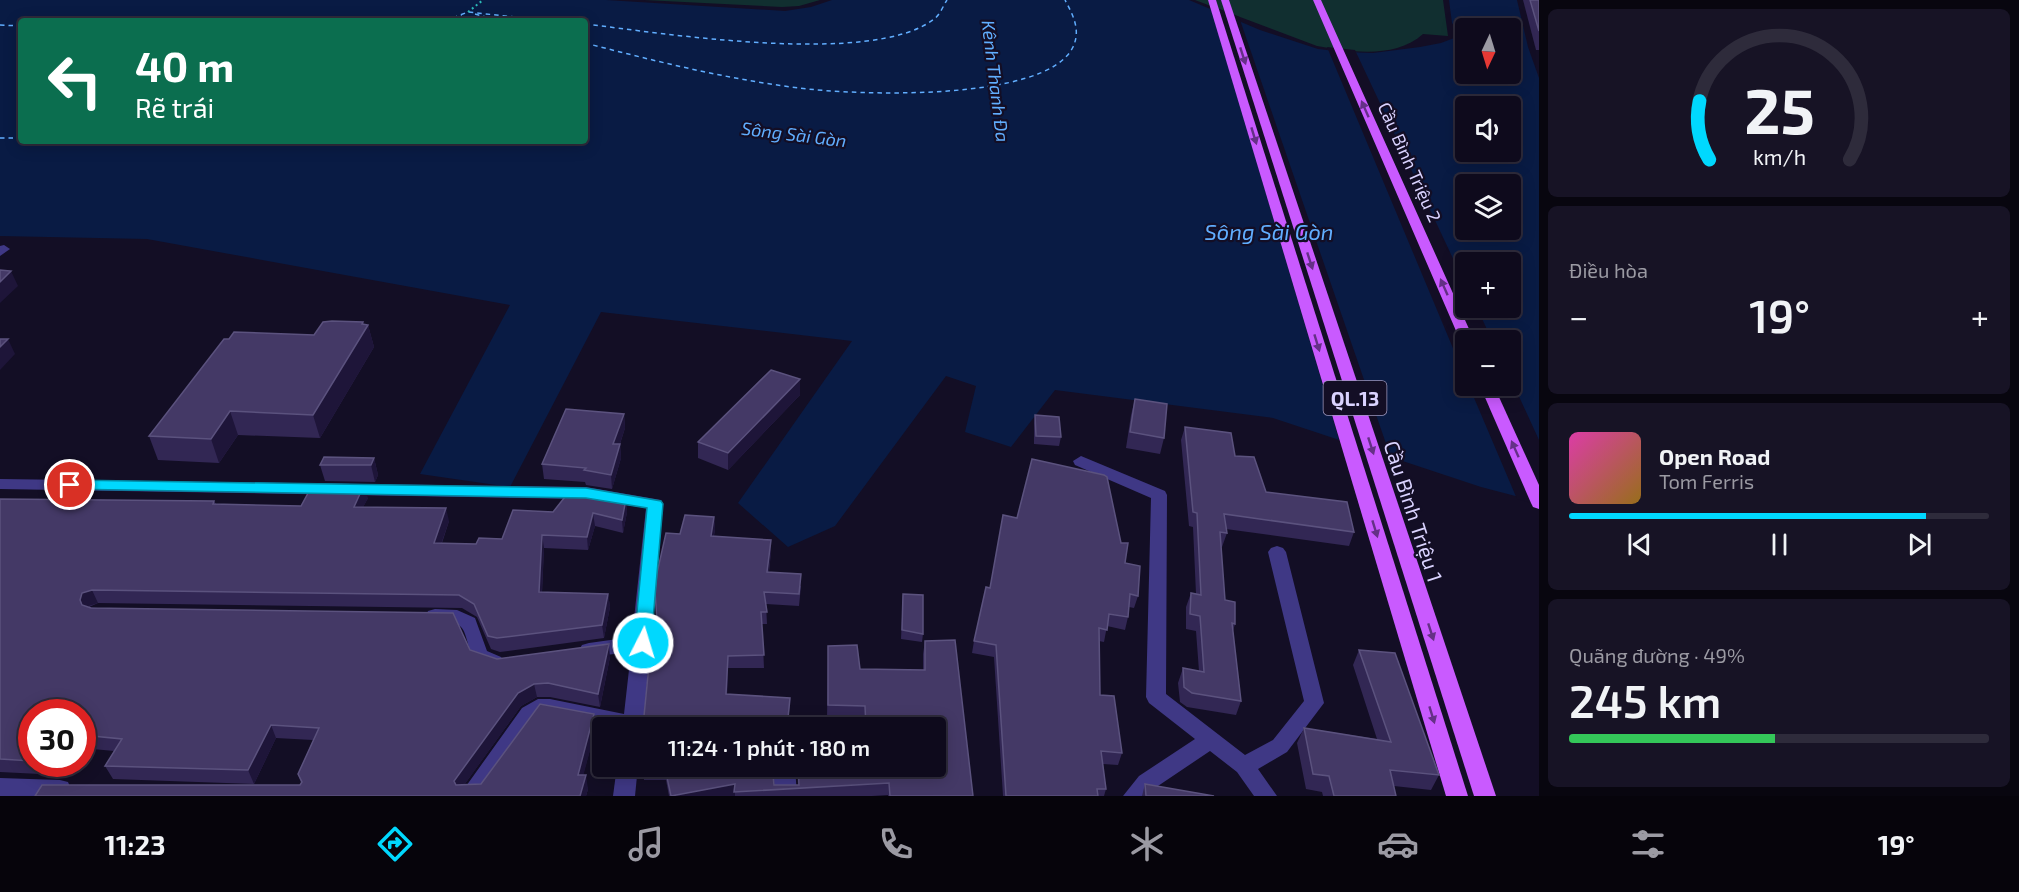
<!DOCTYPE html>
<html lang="vi">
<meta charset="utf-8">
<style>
:root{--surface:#0e0a1c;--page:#171325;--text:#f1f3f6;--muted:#9b9aa3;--line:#2e2b3b;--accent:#00d8fe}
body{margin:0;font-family:"Exo 2",sans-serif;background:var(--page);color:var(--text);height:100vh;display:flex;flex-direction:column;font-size:22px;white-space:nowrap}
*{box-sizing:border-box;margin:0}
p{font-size:20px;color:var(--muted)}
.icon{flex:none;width:33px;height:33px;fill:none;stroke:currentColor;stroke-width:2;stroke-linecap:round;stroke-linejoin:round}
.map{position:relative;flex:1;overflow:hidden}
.panel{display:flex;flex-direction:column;gap:9px;padding:9px;background:#08060f;width:480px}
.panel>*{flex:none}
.banner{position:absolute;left:18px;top:18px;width:570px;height:126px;border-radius:6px;box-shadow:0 3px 15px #0003,0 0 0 2px var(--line);background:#0b6e4f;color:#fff;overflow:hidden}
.needle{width:39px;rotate:184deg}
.tools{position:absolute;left:1455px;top:18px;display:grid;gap:12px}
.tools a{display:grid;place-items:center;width:66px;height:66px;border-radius:6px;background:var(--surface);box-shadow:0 3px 15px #0003,0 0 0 2px var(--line);font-size:30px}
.speed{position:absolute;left:18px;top:699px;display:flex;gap:12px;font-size:30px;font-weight:700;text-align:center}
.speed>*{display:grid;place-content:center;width:78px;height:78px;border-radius:50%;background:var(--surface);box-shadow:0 3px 15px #0003,0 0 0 2px var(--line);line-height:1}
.speed .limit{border:9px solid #d22;background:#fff;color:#111}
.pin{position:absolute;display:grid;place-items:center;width:51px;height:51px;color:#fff;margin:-26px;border:3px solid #fff;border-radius:50%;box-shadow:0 2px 6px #0007}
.me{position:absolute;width:66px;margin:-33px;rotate:5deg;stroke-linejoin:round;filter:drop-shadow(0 0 4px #0008)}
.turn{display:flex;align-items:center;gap:21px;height:126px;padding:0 18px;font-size:27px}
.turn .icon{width:78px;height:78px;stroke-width:2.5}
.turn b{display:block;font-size:42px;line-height:51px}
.big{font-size:45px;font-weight:600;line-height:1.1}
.panel .widget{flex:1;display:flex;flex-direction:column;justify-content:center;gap:9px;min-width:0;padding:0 21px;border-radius:9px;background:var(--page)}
.panel .dial{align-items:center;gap:0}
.dial svg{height:156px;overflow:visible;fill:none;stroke:var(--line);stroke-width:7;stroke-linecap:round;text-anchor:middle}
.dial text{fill:var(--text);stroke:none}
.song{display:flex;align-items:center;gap:18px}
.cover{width:72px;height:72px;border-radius:9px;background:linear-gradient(135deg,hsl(320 70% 55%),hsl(40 70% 35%))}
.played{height:6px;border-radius:3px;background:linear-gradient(90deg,var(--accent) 85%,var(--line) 85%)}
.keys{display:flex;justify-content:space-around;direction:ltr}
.heat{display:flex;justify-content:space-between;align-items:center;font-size:33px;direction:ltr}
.charge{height:9px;border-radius:4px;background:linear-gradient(90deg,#34c759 49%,var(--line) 0)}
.trip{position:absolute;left:592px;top:717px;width:354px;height:60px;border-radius:6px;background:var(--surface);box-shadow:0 3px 15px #0003,0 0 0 2px var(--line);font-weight:600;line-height:60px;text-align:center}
.tabs{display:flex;height:96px;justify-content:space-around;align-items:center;background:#06040b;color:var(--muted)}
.tabs .icon{width:42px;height:42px}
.tabs .active{color:var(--accent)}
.tabs b{font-size:27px;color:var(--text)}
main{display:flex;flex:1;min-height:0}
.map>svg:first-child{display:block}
.green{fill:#112f30}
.water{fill:#091b44;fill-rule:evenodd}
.pier{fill:#130e25}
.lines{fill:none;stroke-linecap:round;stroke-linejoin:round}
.ferry{stroke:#61aeff;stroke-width:1.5;stroke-dasharray:4.5 4;stroke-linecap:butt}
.path{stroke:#2cbab8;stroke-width:2;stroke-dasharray:2 3;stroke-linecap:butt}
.minor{fill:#3f3885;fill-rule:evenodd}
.major{fill:#c95aff;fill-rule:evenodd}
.wall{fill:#322754}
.shaded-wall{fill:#1e1539}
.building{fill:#443966;stroke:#5b527e;stroke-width:1.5}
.oneway{fill:#653087}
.route{fill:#00d8fe;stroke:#008ca5;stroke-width:1.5}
.labels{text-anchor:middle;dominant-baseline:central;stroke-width:4.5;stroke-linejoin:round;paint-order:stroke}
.far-water-label{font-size:18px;font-style:italic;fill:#61aeff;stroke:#130e25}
.far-street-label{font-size:18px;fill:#dad3ff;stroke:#130e25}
.shield{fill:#130e25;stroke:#9e98be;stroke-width:1.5}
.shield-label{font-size:20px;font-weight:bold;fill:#dad3ff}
.street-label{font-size:21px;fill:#dad3ff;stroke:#130e25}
.water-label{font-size:22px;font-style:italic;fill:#61aeff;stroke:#130e25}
</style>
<main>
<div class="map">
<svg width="1539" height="796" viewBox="0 0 1539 796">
<rect width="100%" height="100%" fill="#130e25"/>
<!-- green -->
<g class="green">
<path d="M644 0H820L799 6 782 7Z"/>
<path d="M1195 0H1443L1448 36 1423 34C1395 59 1351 52 1317 46Z"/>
</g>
<!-- water -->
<path class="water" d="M0 0H606L785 11 811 7 832 0H1189L1260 30 1318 49 1344 52 1373 53 1420 47 1441 43 1462 35 1452 23 1449 0H1517L1528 47 1539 78V502L1481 487 1273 418 1055 390 1011 447 965 432 976 386 946 376 835 526 788 547 738 503 852 341 601 312 510 487 420 474 510 305 147 239 0 236ZM21 21H585V141H21ZM1466 28H1510V74H1466ZM1466 106H1510V152H1466ZM1466 184H1510V230H1466ZM1466 262H1510V308H1466ZM1466 340H1510V386H1466Z"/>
<!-- pier -->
<g class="pier">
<path d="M1210 5 1239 17 1392 461 1340 443Z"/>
<path d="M1327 47 1355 50 1465 284 1466 308H1477L1492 340H1466L1465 377Z"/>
<path d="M1511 379 1539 440V505L1517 499 1469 386H1510Z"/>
</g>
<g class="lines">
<!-- ferry -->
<g class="ferry">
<path d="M475 14 501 21"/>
<path d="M445 21 468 12 552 21"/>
<path d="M452 21 462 16"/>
<path d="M585 24C662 33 873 67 934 19 940 15 943 6 947 0"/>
<path d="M0 25 21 26"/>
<path d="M585 43C655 61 726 79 799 88 853 95 1046 103 1073 47 1081 30 1073 15 1065 0"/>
<path d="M0 138H21"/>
</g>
<!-- path -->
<path class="path" d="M468 12 483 0"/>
<!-- minor -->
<g class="minor">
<path d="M4 245 10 249 0 256V246Z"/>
<path d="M1081 456 1165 491 1167 495 1166 694 1245 755 1273 740 1304 701 1268 552 1271 548 1277 546 1283 548 1286 552 1324 703 1287 752 1258 769 1277 796H1254L1237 772 1210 751 1155 788 1148 796H1123L1139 776 1195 739 1149 703 1146 697 1151 498 1075 465 1073 461Z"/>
<path d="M0 479 586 487 661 500 663 504 643 728H610L542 715 536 720 482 796H459L522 708 538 699H550L624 714 631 652 589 657 582 655 579 650 582 645 589 643 632 637 646 508 586 499 0 489Z"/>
<path d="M435 609 457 610 475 618 487 651 501 657 504 662 501 667C465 679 472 638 461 627 455 620 437 624 428 621L426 616 428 611Z"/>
<path d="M617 766H638L635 796H613Z"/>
<path d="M773 766H795L797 796H775Z"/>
<path d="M0 778 60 780 68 782 71 789 66 796H0Z"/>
</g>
<!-- major -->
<g class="major">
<path d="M1208 0H1216L1468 796H1446Z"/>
<path d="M1221 0H1229L1496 796H1474Z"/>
<path d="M1313 0H1321L1474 340H1466V344L1460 340Z"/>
<path d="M1480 386H1494L1539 485V509L1533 507 1531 503Z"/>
</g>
</g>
<!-- wall -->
<g class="wall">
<path d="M1523 0H1539V50H1536Z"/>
<path d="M363 322 364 324 368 325 374 347 320 438 238 435 219 463 158 460 149 436 314 335Z"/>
<path d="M800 379V395L728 470 698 458V442Z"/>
<path d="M1135 399 1164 438 1160 454 1126 448 1131 415Z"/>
<path d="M624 414 625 428 620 444 621 458 612 489 586 485 585 482 544 479 542 464Z"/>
<path d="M1035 415 1061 437 1059 446 1034 444V423Z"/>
<path d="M1185 427 1235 456 1266 492 1354 532 1349 546 1226 529 1227 533 1222 547H1221L1225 600 1235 624 1233 631 1241 701 1236 715 1187 707 1180 702 1178 683 1183 668 1199 671 1196 631 1186 629V607L1191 593 1196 594 1193 527 1189 526 1181 440Z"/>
<path d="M374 458 378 475 375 482 325 481 320 465Z"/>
<path d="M607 494 626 499 627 512 623 533 595 526 588 550 544 548 542 593 608 594 610 607 604 638 500 652 491 649 477 617 462 608 98 603 89 607 470 650 497 659 610 657 600 707 550 697H537L521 706 464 785 481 784 596 728 583 775 588 789 586 796H35L300 785 301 783 298 774 313 740 276 738 254 784 113 779 105 766 114 751 82 748V712H32V764H47L40 774 0 772V499L214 501 216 504 301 506 368 498 363 507 449 521 442 543 476 544 502 539 553 512Z"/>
<path d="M714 517 715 529 714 536 771 540V552L769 572 801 586 799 606 766 604 767 624H762L764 668H728L727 694 790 698 788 728H641L640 719 644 716 660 665V634H658L657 621 680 534Z"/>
<path d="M1121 543 1125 563 1138 596 1134 608 1129 607 1128 617 1125 630 1107 626 1104 642 1099 641 1100 695 1122 753 1118 765 1103 764 1106 789 1104 796H1003L994 657 972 653 974 641 990 588Z"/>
<path d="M903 594 923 634 922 642 901 639Z"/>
<path d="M925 641 973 796H888V795L872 796H669L666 780H644L643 766H772L774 785H798L797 766H936V728H864V719L827 718 828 659 860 669 923 670V654Z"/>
<path d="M1359 650 1439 775 1431 790 1394 786 1396 796H1323L1322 792 1306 789 1297 743 1304 728 1377 739 1353 665Z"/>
<path d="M1145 784 1214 796H1142Z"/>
</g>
<!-- shaded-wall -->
<g class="shaded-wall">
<path d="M11 271 18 286 0 303V282Z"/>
<path d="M363 322 365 330 368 325 374 347 320 438 313 415Z"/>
<path d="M8 339 15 354 0 370V347Z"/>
<path d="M800 379V395L728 470V453Z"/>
<path d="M230 411 238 435 219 463 211 439Z"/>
<path d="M624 414 625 428 615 458 613 444Z"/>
<path d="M620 444 621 458 612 489 611 475Z"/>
<path d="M374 458 378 475 375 482 371 465Z"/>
<path d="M364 485 368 498 357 519 354 507Z"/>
<path d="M626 499 627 512 623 533 622 520Z"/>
<path d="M446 508 449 521 437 556 434 543Z"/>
<path d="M593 513 595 526 588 550 587 537Z"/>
<path d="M714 517 715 529 711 548V536Z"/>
<path d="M542 535 544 548 541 606 539 592Z"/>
<path d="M771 540V552L767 584V572Z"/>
<path d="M92 590 98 603 89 606 87 613 80 600 82 593Z"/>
<path d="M608 594 610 607 604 638 602 625Z"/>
<path d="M609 644 610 657 600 707 598 694Z"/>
<path d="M728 656V668L727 707 726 694Z"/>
<path d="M534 684 537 697 521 706 457 795 454 781 518 693Z"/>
<path d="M790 698 788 728H787Z"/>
<path d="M594 714 596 728 580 788 578 775Z"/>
<path d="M271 725 276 738 254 784 248 770Z"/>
<path d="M33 764H47L40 774Z"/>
<path d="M586 775 588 789 586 796H580Z"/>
<path d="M735 784V796H671Z"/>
</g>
<!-- building -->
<g class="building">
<path d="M1530 0H1539V31Z"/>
<path d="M0 270 11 271 0 282Z"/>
<path d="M332 321 363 322 362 324 368 325 313 415 230 411 211 439 149 436 224 339H229L234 332 314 335 323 322Z"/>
<path d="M0 339H8L0 347Z"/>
<path d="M771 370 800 379 728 453 698 442Z"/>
<path d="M1135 399 1167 404 1164 438 1130 432Z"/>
<path d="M566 409 624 414 613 444H620L611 475 584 470 586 468 542 464Z"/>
<path d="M1035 415 1059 417 1061 437 1036 436Z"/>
<path d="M1185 427 1231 433 1235 456 1254 457 1266 492 1347 502 1354 532 1224 514 1227 533 1220 532 1225 600 1235 602V624L1232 623 1241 701 1192 693 1184 687 1183 668 1204 672 1200 616 1190 614 1191 593 1201 595 1197 513 1193 512Z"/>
<path d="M324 457 374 458 371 465H320Z"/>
<path d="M1032 459 1104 475 1107 477 1121 543H1128L1125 563 1140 566 1138 596 1130 594 1128 617 1109 614 1107 630 1099 628 1100 695 1114 696 1122 753 1101 751 1106 789H1097L1098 796H1006L996 645 974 641 986 587 990 588 1003 515 1017 518Z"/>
<path d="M313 484 364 485 354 507 446 508 434 543 476 544 479 538 502 539 513 510 553 512 572 488 606 492V494L626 499 622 520 593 513 587 537 542 535 539 592 608 594 602 625 497 638 488 636 474 604 459 595 92 590 82 593 80 600 82 605 91 608 453 613 470 650 497 659 609 644 598 694 548 683 534 684 518 693 454 781 456 785 481 784 540 704 594 714 578 775H586L580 796H35L42 785H300L302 782 298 774 319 728 271 725 248 770 105 766 122 739 82 735V712H32V761L0 759V499L214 501 213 504 301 506Z"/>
<path d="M685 515 714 517 711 536 771 540 767 572 801 574 799 594 764 592 767 612H761L764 655 728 656 726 694 790 698 787 728H646L647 719H640L644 716 649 665H660V621H657L655 591 657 573 666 533 680 534Z"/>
<path d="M903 594 923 595V634L902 630Z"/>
<path d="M955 640 973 796H890L889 783 734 792 735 784 671 796 665 768H643V766H772L774 785H799L798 766H936V728H866L865 706 828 705V646L857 645 860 669 925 670V641Z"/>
<path d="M1359 650 1395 653 1439 775 1390 770 1396 796H1334L1329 776 1313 774 1304 728 1391 742Z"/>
<path d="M1145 784 1214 796H1146Z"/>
</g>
<!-- one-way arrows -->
<defs><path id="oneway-solid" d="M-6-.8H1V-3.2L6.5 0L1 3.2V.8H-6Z" transform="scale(1.5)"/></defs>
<g class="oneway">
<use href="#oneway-solid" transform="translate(1243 56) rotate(72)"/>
<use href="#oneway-solid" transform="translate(1365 109) rotate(-114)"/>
<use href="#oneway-solid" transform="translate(1254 136) rotate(73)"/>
<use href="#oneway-solid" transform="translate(1310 261) rotate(72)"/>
<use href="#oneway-solid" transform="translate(1444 287) rotate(-114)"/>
<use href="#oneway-solid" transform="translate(1317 343) rotate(73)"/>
<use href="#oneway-solid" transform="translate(1371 446) rotate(72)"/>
<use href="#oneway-solid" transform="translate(1515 449) rotate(-114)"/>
<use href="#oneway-solid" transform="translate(1375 529) rotate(73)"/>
<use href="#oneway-solid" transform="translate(1431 632) rotate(72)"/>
<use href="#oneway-solid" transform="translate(1432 715) rotate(73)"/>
</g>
<!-- route -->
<path class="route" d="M70 480 586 488 661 501 663 504 651 643 649 648 643 650 637 648 634 643 647 508 586 498 65 489 63 485Z"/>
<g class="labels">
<!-- far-water labels -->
<g class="far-water-label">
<text transform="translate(996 81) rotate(83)">Kênh Thanh Đa</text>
<text transform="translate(794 134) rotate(7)">Sông Sài Gòn</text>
</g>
<!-- far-street labels -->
<g class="far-street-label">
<text transform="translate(1410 162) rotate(66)">Cầu Bình Triệu 2</text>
</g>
<!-- shield labels -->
<rect class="shield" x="1323.5" y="381" width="63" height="34" rx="4.5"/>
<g class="shield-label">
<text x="1355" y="398">QL.13</text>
</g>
<!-- street labels -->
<g class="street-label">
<text transform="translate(1414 511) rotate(72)">Cầu Bình Triệu 1</text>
</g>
<!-- water labels -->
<g class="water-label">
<text x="1269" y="231">Sông Sài Gòn</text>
</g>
</g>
</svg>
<div class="tools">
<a><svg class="needle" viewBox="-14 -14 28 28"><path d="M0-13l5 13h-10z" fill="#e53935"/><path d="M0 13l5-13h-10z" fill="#9b9aa3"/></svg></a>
<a><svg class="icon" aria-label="sound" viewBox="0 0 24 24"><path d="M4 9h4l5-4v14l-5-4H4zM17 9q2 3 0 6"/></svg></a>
<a><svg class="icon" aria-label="layers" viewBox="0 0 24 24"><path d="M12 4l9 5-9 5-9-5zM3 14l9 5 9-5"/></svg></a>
<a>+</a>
<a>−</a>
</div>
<div class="speed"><div class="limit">30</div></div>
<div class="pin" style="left:70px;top:485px;background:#d93025"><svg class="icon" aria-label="arrive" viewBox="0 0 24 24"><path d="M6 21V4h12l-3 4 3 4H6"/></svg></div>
<svg class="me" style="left:643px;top:643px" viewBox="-20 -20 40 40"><circle r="17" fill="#00d8fe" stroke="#fff" stroke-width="3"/><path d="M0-11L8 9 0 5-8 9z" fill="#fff"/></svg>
<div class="trip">11:24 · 1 phút · 180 m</div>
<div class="banner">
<div class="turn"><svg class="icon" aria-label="left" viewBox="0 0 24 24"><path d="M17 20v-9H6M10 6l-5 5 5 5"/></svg><div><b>40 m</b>Rẽ trái</div></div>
</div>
</div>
<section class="panel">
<div class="widget dial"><svg viewBox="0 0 100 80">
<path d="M14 69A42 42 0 1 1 86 69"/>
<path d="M14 69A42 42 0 0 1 9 39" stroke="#00d8fe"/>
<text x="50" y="56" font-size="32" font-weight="700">25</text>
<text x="50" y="72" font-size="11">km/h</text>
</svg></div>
<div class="widget"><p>Điều hòa</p>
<div class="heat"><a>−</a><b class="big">19°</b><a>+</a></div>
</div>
<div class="widget">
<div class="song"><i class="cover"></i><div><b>Open Road</b><p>Tom Ferris</p></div></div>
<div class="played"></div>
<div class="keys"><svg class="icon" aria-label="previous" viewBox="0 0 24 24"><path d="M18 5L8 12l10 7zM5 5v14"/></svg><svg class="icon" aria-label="pause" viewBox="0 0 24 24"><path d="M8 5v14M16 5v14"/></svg><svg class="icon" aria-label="next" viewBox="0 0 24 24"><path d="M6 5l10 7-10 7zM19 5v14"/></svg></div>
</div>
<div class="widget"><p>Quãng đường · 49%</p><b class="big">245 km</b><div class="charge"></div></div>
</section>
</main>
<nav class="tabs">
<b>11:23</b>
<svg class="icon active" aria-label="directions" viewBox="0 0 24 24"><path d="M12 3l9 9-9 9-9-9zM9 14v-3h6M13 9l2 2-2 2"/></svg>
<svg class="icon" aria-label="music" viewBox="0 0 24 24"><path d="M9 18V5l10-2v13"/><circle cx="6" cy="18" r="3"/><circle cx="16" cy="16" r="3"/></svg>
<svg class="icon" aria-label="phone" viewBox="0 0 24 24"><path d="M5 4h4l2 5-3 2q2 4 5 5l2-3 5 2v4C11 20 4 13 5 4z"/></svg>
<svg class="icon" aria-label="climate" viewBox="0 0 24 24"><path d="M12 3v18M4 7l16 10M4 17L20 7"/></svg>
<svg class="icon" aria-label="car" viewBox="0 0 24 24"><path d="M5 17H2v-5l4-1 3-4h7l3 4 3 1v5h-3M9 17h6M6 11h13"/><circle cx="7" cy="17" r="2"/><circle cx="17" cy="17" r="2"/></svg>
<svg class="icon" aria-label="filters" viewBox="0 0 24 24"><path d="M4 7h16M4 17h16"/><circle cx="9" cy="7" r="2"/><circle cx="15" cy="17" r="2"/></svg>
<b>19°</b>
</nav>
